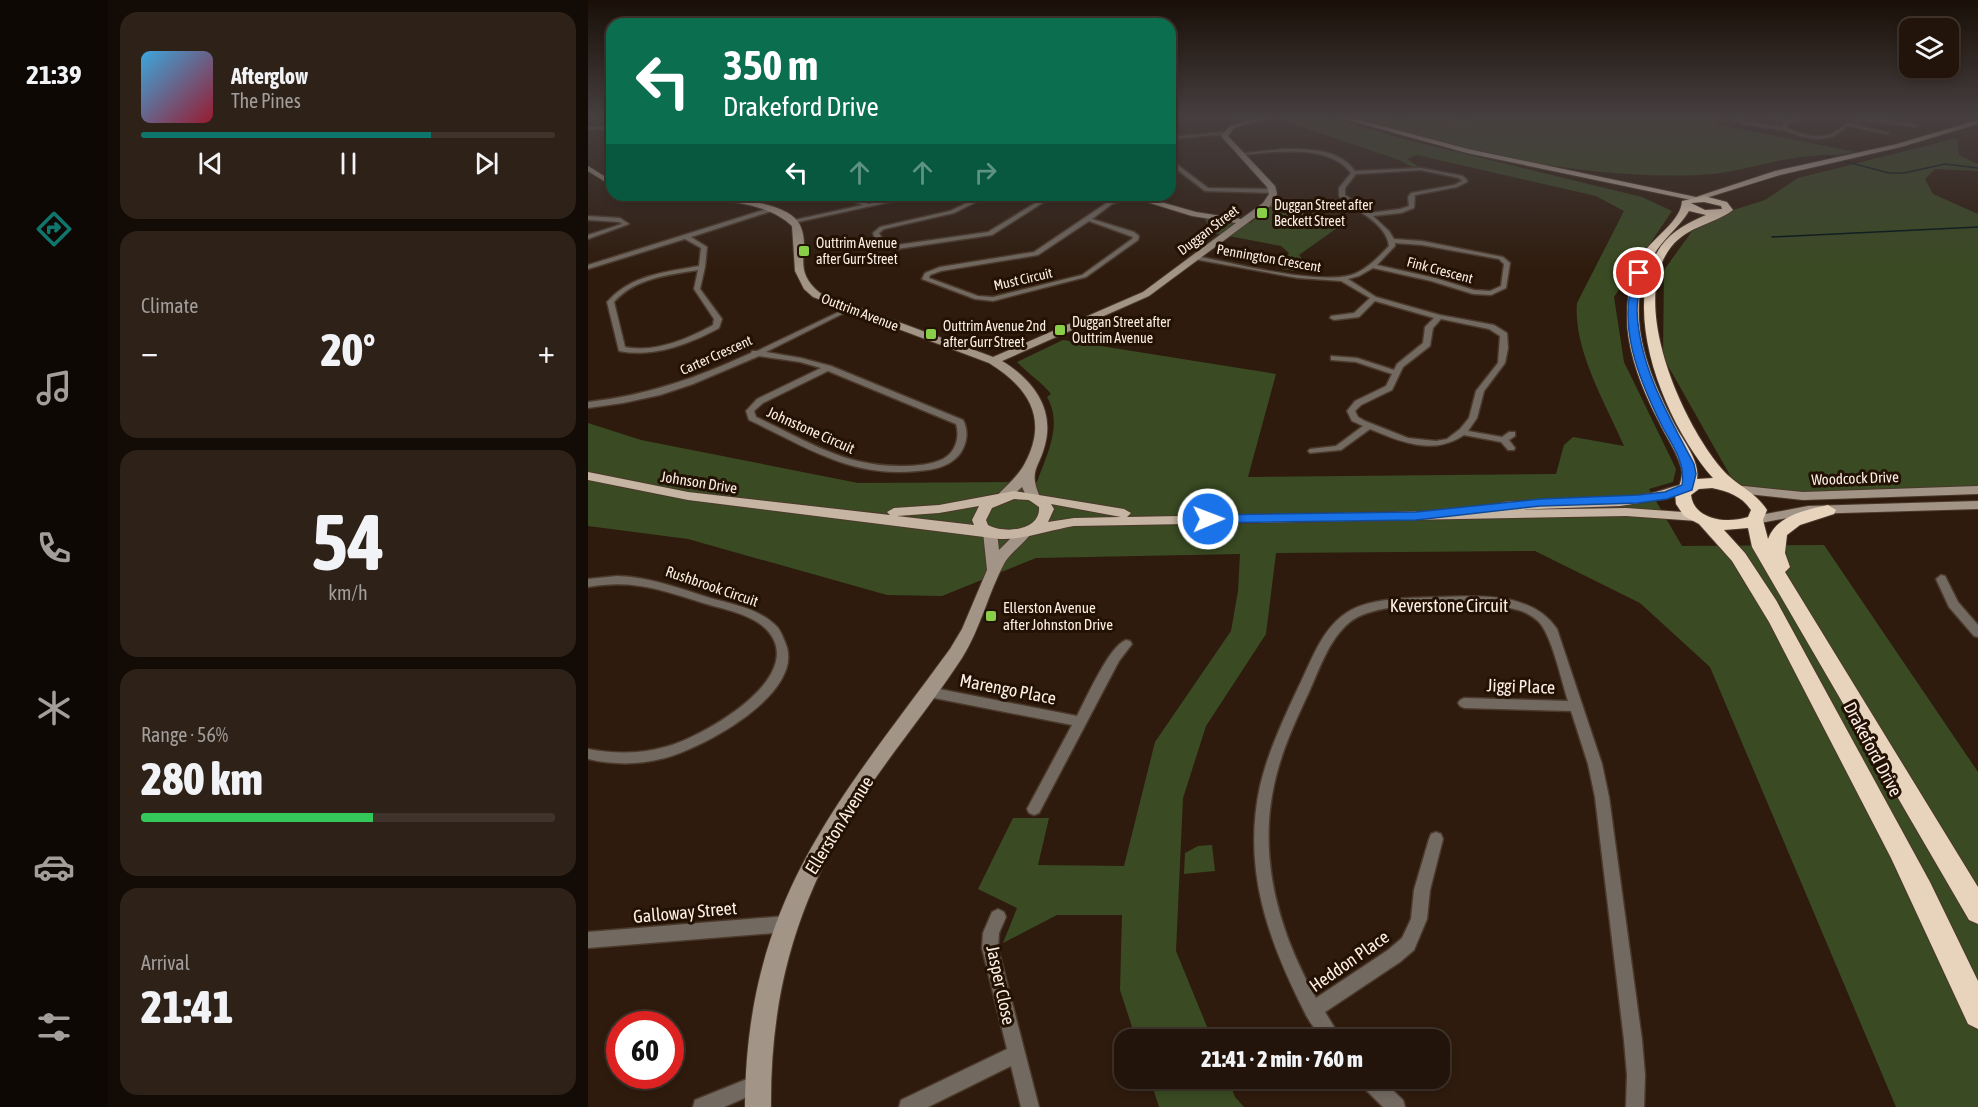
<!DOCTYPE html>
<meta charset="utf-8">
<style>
:root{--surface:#22140a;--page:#2e2118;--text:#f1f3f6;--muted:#a29e9c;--line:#3f332b;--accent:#0f766e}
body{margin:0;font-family:"Asap Condensed",sans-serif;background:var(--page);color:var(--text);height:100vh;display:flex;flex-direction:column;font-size:22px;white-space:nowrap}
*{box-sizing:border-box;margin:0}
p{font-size:20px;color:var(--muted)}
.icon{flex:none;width:33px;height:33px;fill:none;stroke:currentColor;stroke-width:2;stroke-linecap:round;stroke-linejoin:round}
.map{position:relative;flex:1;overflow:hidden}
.panel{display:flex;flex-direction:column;gap:12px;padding:12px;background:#130b06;width:480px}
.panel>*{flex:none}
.banner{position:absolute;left:18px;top:18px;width:570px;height:183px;border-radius:18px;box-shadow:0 3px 9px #0003,0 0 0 2px var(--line);background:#0b6e4f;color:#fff;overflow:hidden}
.controls{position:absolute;left:1311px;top:18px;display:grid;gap:12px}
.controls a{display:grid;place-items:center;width:60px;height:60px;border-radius:12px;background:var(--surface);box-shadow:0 3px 9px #0003,0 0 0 2px var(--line);font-size:30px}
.speed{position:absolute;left:18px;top:1011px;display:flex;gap:12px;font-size:30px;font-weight:700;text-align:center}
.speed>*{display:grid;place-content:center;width:78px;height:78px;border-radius:50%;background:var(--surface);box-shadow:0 3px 9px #0003,0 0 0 2px var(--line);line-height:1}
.speed .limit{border:9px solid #d22;background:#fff;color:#111}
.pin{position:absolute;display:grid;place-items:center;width:51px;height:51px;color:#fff;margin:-26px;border:3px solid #fff;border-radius:50%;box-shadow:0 2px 6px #0007}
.me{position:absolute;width:66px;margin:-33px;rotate:89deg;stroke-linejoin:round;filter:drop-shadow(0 0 4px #0008)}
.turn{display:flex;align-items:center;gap:21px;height:126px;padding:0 18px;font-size:27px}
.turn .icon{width:78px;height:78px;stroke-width:2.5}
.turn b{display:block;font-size:42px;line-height:51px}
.lanes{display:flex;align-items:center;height:57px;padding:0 18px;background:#0003;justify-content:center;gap:30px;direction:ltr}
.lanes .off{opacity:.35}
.big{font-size:45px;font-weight:800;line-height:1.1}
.panel .tile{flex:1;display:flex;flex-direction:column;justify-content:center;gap:9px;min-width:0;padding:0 21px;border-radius:18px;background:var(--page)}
.panel .dial{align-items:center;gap:0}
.dial b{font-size:78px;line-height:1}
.song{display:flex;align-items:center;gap:18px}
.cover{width:72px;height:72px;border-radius:9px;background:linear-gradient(135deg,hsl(200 70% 55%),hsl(350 70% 35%))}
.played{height:6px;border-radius:3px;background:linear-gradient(90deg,var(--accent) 70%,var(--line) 70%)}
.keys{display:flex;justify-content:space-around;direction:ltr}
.heat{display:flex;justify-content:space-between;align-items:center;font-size:33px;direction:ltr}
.charge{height:9px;border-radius:4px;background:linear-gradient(90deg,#34c759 56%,var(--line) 0)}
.trip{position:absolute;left:526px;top:1029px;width:336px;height:60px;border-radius:18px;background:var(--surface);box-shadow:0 3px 9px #0003,0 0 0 2px var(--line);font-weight:800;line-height:60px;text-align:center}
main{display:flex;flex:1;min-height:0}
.tab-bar{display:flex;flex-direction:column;width:108px;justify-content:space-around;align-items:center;background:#0e0804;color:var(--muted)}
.tab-bar .icon{width:42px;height:42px}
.tab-bar .current{color:var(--accent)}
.tab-bar b{font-size:27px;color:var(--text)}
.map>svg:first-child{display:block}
.green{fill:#3a4b23}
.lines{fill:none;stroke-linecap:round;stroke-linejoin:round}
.stream{stroke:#001419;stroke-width:1.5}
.street-casing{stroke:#4b392b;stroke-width:3}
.secondary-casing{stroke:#4b392b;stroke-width:2}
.primary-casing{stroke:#4b392b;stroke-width:2}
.highway-casing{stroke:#4b392b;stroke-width:2}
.street{fill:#726a61;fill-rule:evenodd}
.secondary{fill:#a29486;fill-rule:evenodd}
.primary{fill:#c7b5a3;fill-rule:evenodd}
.highway{fill:#e8d3bd;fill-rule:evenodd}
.route{fill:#1a73e8;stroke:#114b97;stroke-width:1.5}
.poi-dot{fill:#89ce48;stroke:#231204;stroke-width:2}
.labels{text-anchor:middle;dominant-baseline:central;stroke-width:6;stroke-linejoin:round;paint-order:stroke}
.far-poi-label{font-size:14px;fill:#fcefe6;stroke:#231204;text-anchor:start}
.far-street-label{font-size:14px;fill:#fcefe6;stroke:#231204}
.street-label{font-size:15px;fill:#fcefe6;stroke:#231204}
.poi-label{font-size:15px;fill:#fcefe6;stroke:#231204;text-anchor:start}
.near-street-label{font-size:18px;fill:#fcefe6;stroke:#231204}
</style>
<main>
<nav class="tab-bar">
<b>21:39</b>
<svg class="icon current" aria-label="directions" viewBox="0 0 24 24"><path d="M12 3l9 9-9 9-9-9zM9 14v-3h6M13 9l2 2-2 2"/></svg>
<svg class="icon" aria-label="music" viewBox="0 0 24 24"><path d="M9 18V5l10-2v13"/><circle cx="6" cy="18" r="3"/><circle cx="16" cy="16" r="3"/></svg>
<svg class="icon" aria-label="phone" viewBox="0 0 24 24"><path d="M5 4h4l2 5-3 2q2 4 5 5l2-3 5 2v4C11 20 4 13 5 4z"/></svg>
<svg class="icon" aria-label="climate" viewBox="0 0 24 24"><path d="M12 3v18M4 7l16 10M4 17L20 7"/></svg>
<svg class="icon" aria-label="car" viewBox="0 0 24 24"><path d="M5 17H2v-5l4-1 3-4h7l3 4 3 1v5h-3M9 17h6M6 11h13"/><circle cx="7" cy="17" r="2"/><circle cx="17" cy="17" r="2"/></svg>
<svg class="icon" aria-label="filters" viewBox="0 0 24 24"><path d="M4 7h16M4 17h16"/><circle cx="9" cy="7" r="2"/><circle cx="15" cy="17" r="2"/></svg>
</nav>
<section class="panel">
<div class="tile">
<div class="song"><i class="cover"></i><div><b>Afterglow</b><p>The Pines</p></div></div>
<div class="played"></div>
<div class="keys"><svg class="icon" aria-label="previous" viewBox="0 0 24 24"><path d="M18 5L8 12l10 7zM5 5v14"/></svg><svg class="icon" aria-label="pause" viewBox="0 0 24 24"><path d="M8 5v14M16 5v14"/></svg><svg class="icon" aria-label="next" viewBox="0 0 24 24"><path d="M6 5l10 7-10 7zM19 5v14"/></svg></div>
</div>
<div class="tile"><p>Climate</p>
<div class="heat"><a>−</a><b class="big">20°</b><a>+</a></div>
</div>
<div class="tile dial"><b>54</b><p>km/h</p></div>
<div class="tile"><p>Range · 56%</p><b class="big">280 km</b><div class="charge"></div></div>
<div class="tile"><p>Arrival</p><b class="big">21:41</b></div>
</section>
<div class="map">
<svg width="1390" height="1107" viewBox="0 0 1390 1107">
<rect width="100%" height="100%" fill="#2e1b0d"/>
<!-- green -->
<g class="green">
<path d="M697 116H736L824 141 1054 197 1084 211 1026 297 1036 362 1088 469 1085 482 1061 489 1094 546 1236 545 1390 772V1107H1308L1122 667 1052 603 947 551 688 553 678 634 618 726 595 798 588 951 624 1039H548L532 990 534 915H469L415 943 429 908 390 889 425 818H461L450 865 536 866 567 742 643 631 650 591 652 554 448 558 354 596 299 595 100 539 0 526V423L53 440 270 483 449 482C459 454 475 425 459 397L463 394C456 384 438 372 429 362L475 340 688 374 660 477 968 474 976 445 985 437 1036 446C1018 404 985 350 989 303L1036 211 1008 196 829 155 819 159 831 167 826 168 811 160 688 118Z"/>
<path d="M761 116 884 123 880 116H1131L1128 124 1267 152C1249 156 1240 154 1222 156 1185 159 1149 174 1110 175 997 180 868 151 761 116Z"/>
<path d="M1369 138 1371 155 1390 164V171L1347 169 1337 179 1345 194 1390 214V486L1198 492 1147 484 1075 357 1076 270 1107 227 1120 218 1177 200 1210 178Z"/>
<path d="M724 207 749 228 711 255 716 261 708 271 693 269 701 253 693 246 625 233 616 218 662 223 681 208Z"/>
<path d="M624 845 627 871 596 874 597 853 610 846Z"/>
<path d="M562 1079H640L647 1097 656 1107H571Z"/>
</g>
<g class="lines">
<!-- stream -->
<g class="stream">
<path d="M1240 157 1301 173H1316L1357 164 1390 168"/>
<path d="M1184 237 1390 227"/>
</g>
<defs>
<g id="street">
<path d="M642 116H649L662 122 658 123Z"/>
<path d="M807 116 885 121 880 123Z"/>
<path d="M1149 116H1153L1152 119 1157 122 1195 127 1196 122 1175 116C1184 116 1194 121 1201 120 1207 119 1211 116 1217 116L1200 124 1199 128C1211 134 1228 139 1241 135 1251 131 1258 122 1270 120 1283 117 1318 121 1330 126L1328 127 1277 121 1264 124 1301 133 1299 134 1260 126 1244 137 1229 139 1213 136 1196 130 1154 124 1148 121Z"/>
<rect x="0" y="127" width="24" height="2"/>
<path d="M638 132 636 134 582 139V137Z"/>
<path d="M696 149C722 149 751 149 767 171L833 168 875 176 879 180V182L869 187 827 195 826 208 813 213 785 216 801 231 806 239 834 241 915 257 922 263 918 288 903 295 885 294 843 281 785 268 771 276 760 279 788 297 852 315 906 325 919 333 920 348 917 363 896 391 889 418 880 431 914 437 921 432H927V436L921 440 927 448 926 450H920L913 442 876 435C845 456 813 442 782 429L753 450 722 453 720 451 722 449 748 446 775 426 764 421 759 411 767 401 798 386 804 374 768 362 743 360V356L769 358 806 370 809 364 835 343 837 327 846 318 787 301 771 317 746 320 742 318 743 316 766 313 782 298 753 281 710 278 606 259V257L608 256C646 263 727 285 763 275 775 272 790 258 798 249L801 246C799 226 774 213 759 203L703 208 676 206V204L678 203 703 204 755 200 751 196V188L763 173C741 143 685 152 652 155L650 154ZM833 170 871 178 874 181 866 185 823 193 820 197 821 206 812 209 781 213 757 195V188L768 174ZM807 243 834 245 911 259 916 264 913 286 902 291 886 290 847 278 789 265 807 246ZM853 319 901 329 912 336 910 363 888 391 881 418 872 429 859 439 848 441 820 438 777 421 770 417 767 411 773 405 804 390 815 367 842 346 845 328Z"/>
<path d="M582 156 587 163 620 188 685 189 688 191 685 193 617 191 583 165Z"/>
<path d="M250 195H258L281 204 323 195H334L205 223 202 221 275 205Z"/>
<path d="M395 195H402L366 213 296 229 291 233 297 244 309 245 400 232 449 202 440 195H447L456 202 404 235 309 249 293 246 288 241 285 233 292 227 362 211Z"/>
<path d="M540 195 545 196 524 204 504 219 546 232 551 236 550 240 498 277 405 301 387 299 334 279 337 273 352 267 446 252 520 202ZM501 221 545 237 544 239 494 275 405 297 390 296 341 278 342 275 353 271 450 255Z"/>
<path d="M185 207 187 208V210L103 237 119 247 117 267 112 289 134 319 131 328C102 344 65 358 31 351L19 302 20 301C43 275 78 272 111 266L113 248 97 239 0 269V265ZM110 270 106 289 126 319 125 325C100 339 66 353 37 347L26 302C47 278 80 275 110 270Z"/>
<path d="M0 216 32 218 41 224 0 239V235L34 224 31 222 0 220Z"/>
<path d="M259 308 264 309 178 352 213 358 243 366 375 420C381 431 379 445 371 455 361 467 345 470 330 471 262 478 219 447 161 420L158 411 169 399 233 368 212 362 171 356 105 384 72 395 35 403 0 408V402C61 395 108 378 163 353L164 351H169ZM240 371 368 424C372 437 368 452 355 459 342 465 328 466 314 466 256 467 218 440 168 417L166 411 175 403Z"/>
<path d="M1353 575 1357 576 1370 602 1390 625V637L1386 636 1361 607 1348 579Z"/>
<path d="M29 576C62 577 91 588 122 598 143 604 168 608 185 623 192 628 194 635 197 642 220 692 115 748 77 758 52 765 25 765 0 759V749C25 754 52 754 77 747 113 738 222 677 179 630 163 613 133 609 112 602 72 589 42 579 0 587V579Z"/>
<path d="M853 597C892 596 944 592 969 629L1014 764 1021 797 1054 1040 1057 1075 1056 1107H1038L1039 1075 1036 1040 1007 797 1000 764 983 711 876 708 872 706 870 703 872 700 876 698 980 701C973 680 964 635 950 621 944 616 938 612 930 610 896 600 789 599 762 622 741 639 732 668 721 692 707 722 693 752 686 785 670 860 691 932 728 998L800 950 814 938 823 919 826 890 841 839 843 834 848 832 853 834 855 839 842 890 839 919 826 950 812 962 737 1012 754 1040H735C729 1031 721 1022 717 1013 680 940 654 869 672 786 680 752 695 720 710 688 724 660 734 626 763 610 787 597 826 598 853 597Z"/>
<path d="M538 640 542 641 544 644 531 661 451 813 446 815 441 813 439 809 484 725 341 697 337 695 335 692 337 689 341 687 489 716C498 699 521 646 538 640Z"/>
<path d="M410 909 416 912 418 917 411 933 410 948 451 1107H433L423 1066 340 1107H311L313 1100 419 1049 394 948 395 933 404 912Z"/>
<path d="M198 916 204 919 206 924 204 929 198 932 0 948V932Z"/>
<path d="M169 1075 175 1078 178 1084 175 1090 136 1107H105L107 1100Z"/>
<path d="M769 1078H792L815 1100 817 1107H795L772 1084Z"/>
</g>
<g id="secondary">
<path d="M675 116H686L646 128 640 136 687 186 689 194 681 207 561 296 414 361C444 379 467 408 457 445 451 469 440 470 452 497L445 501 440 500 434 487 419 501H409L407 498C417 486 430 477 437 463 461 418 440 387 401 363L225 297 216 289 207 271 204 226C171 194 103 201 60 197L56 195C87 195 197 193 212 225 224 251 202 269 232 293L405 357 555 292 648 223 604 216 536 195H548L608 212 653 219 675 203 681 194 679 187 633 136 642 126Z"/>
<path d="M0 166 24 181V186L0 171Z"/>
<path d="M1146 485 1215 492 1390 486V494L1215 500 1141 492 1139 489Z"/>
<path d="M1390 501V509L1220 514 1167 524 1160 520 1167 516 1220 506Z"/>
<path d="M402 527 409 532 411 550 432 529H442L444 532C437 543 424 551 417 562 400 593 393 628 374 658 346 701 313 741 284 783 214 885 182 983 183 1107H157C158 901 248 805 362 649L374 629 399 570 395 532Z"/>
</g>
<g id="primary">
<path d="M745 116H756L880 149 1108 197 1187 171 1309 144 1390 120V124L1313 147 1192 175 1108 201 879 153Z"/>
<path d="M0 472 100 492 302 515 299 512 306 508 351 505 426 491 536 509 543 513 539 517 914 510 908 506 915 502C964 498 1015 502 1063 493 1075 491 1092 482 1104 485L1106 488 1104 491 1077 499 1032 506 921 510 1038 508 1109 513 1116 517 1109 521 1038 516 486 526C462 530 435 540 412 539L100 500 0 480ZM426 499 441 500 451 507C453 531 416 534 400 525L398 520 404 508ZM463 504 533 517 486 518 460 522 466 509ZM391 506 384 520 386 525 309 516 351 513Z"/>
</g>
<path id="highway" d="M1116 196 1139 202 1145 210C1125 225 1101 225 1083 247 1040 302 1094 422 1133 468 1147 485 1167 491 1179 510L1175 520 1180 539C1189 515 1218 510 1240 505L1248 510 1246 514 1212 525 1199 535 1197 553 1202 567 1197 572 1390 887V924L1381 920 1164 547 1160 528 1136 530 1157 553 1188 600 1342 882 1390 981V1029L1380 1024 1303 858 1181 622 1144 561 1111 524 1096 516 1088 504 1087 493C1091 487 1094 481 1094 472 1092 456 1078 437 1071 422 1058 397 1046 369 1041 340 1036 311 1040 276 1057 251 1068 236 1093 220 1094 201ZM1116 202 1133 206 1134 209 1117 210 1103 203ZM1101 211 1118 215C1101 222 1084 231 1073 246 1029 310 1079 426 1125 478L1109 479C1112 462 1097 443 1089 429 1062 378 1033 313 1064 258 1073 240 1091 228 1101 211ZM1124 488C1139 491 1154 496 1163 510L1160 517C1139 524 1106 520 1103 495L1111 489Z"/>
</defs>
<!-- street casing -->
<use href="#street" class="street-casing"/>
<!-- secondary casing -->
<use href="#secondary" class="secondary-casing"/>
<!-- primary casing -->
<use href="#primary" class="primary-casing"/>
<!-- highway casing -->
<use href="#highway" class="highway-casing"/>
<!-- street -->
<use href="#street" class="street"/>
<!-- secondary -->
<use href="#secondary" class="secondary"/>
<!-- primary -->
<use href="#primary" class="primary"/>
<!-- highway -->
<use href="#highway" class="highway"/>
</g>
<!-- sky -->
<linearGradient id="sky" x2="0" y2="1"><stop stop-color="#190f07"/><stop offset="0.43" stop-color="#463f40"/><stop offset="1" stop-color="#463f40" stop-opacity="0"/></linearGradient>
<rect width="1390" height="271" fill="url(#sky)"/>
<!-- route -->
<path class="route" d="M1048 272 1055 273C1053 285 1049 298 1049 310 1051 367 1080 415 1106 464L1108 474 1104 490 1079 499 1050 503 952 506 828 520 620 523 613 519 620 515 828 512 952 499 1050 495 1077 492 1094 485C1098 463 1084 445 1074 426 1051 380 1027 322 1048 272Z"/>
<!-- markers -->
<g class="poi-dot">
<rect x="668" y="207" width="12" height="12" rx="3"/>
<rect x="210" y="245" width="12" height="12" rx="3"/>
<rect x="466" y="324" width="12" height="12" rx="3"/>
<rect x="337" y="328" width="12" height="12" rx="3"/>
<rect x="397" y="610" width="12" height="12" rx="3"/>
</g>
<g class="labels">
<!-- far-poi labels -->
<g class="far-poi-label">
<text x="686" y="205">Duggan Street after<tspan x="686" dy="16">Beckett Street</tspan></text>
<text x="228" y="243">Outtrim Avenue<tspan x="228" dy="16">after Gurr Street</tspan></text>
<text x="484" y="322">Duggan Street after<tspan x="484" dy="16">Outtrim Avenue</tspan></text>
<text x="355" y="326">Outtrim Avenue 2nd<tspan x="355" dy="16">after Gurr Street</tspan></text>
</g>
<!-- far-street labels -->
<g class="far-street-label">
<text transform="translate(620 230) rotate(-37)">Duggan Street</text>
<text transform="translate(681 258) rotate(10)">Pennington Crescent</text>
<text transform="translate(852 270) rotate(15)">Fink Crescent</text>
<text transform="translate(435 279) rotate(-13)">Must Circuit</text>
<text transform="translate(272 312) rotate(21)">Outtrim Avenue</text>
<text transform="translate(128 355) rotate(-24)">Carter Crescent</text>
</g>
<!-- street labels -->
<g class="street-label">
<text transform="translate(223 430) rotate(24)">Johnstone Circuit</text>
<text transform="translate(1267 478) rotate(-2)">Woodcock Drive</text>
<text transform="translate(111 482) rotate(9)">Johnson Drive</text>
<text transform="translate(124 586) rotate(19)">Rushbrook Circuit</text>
</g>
<!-- poi labels -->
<g class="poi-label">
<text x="415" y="607">Ellerston Avenue<tspan x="415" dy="17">after Johnston Drive</tspan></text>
</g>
<!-- near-street labels -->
<g class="near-street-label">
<text x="861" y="605">Keverstone Circuit</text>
<text transform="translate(933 686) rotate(2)">Jiggi Place</text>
<text transform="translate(420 689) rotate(11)">Marengo Place</text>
<text transform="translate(1285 749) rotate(62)">Drakeford Drive</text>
<text transform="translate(251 825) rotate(-58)">Ellerston Avenue</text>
<text transform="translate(97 912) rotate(-5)">Galloway Street</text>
<text transform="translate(761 961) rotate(-35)">Heddon Place</text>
<text transform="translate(413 985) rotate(78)">Jasper Close</text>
</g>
</g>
</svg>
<div class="controls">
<a><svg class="icon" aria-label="layers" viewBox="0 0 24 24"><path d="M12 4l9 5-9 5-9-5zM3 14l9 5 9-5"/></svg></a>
</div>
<div class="speed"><div class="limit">60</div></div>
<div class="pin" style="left:1051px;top:273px;background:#d93025"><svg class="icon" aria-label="arrive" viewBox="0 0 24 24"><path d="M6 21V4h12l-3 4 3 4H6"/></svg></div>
<svg class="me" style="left:620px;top:519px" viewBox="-20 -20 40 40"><circle r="17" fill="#1a73e8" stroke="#fff" stroke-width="3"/><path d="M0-11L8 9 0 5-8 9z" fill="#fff"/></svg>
<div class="trip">21:41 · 2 min · 760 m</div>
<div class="banner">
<div class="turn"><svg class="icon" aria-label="left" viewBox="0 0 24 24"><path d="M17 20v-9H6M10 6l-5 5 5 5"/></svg><div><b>350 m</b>Drakeford Drive</div></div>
<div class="lanes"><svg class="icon" aria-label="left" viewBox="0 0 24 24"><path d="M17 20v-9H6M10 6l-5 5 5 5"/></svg><svg class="icon off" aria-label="ahead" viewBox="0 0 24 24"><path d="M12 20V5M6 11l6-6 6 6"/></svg><svg class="icon off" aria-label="ahead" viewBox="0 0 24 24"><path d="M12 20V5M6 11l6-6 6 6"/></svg><svg class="icon off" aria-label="right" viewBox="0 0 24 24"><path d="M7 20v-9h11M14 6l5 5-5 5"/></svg></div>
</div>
</div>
</main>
